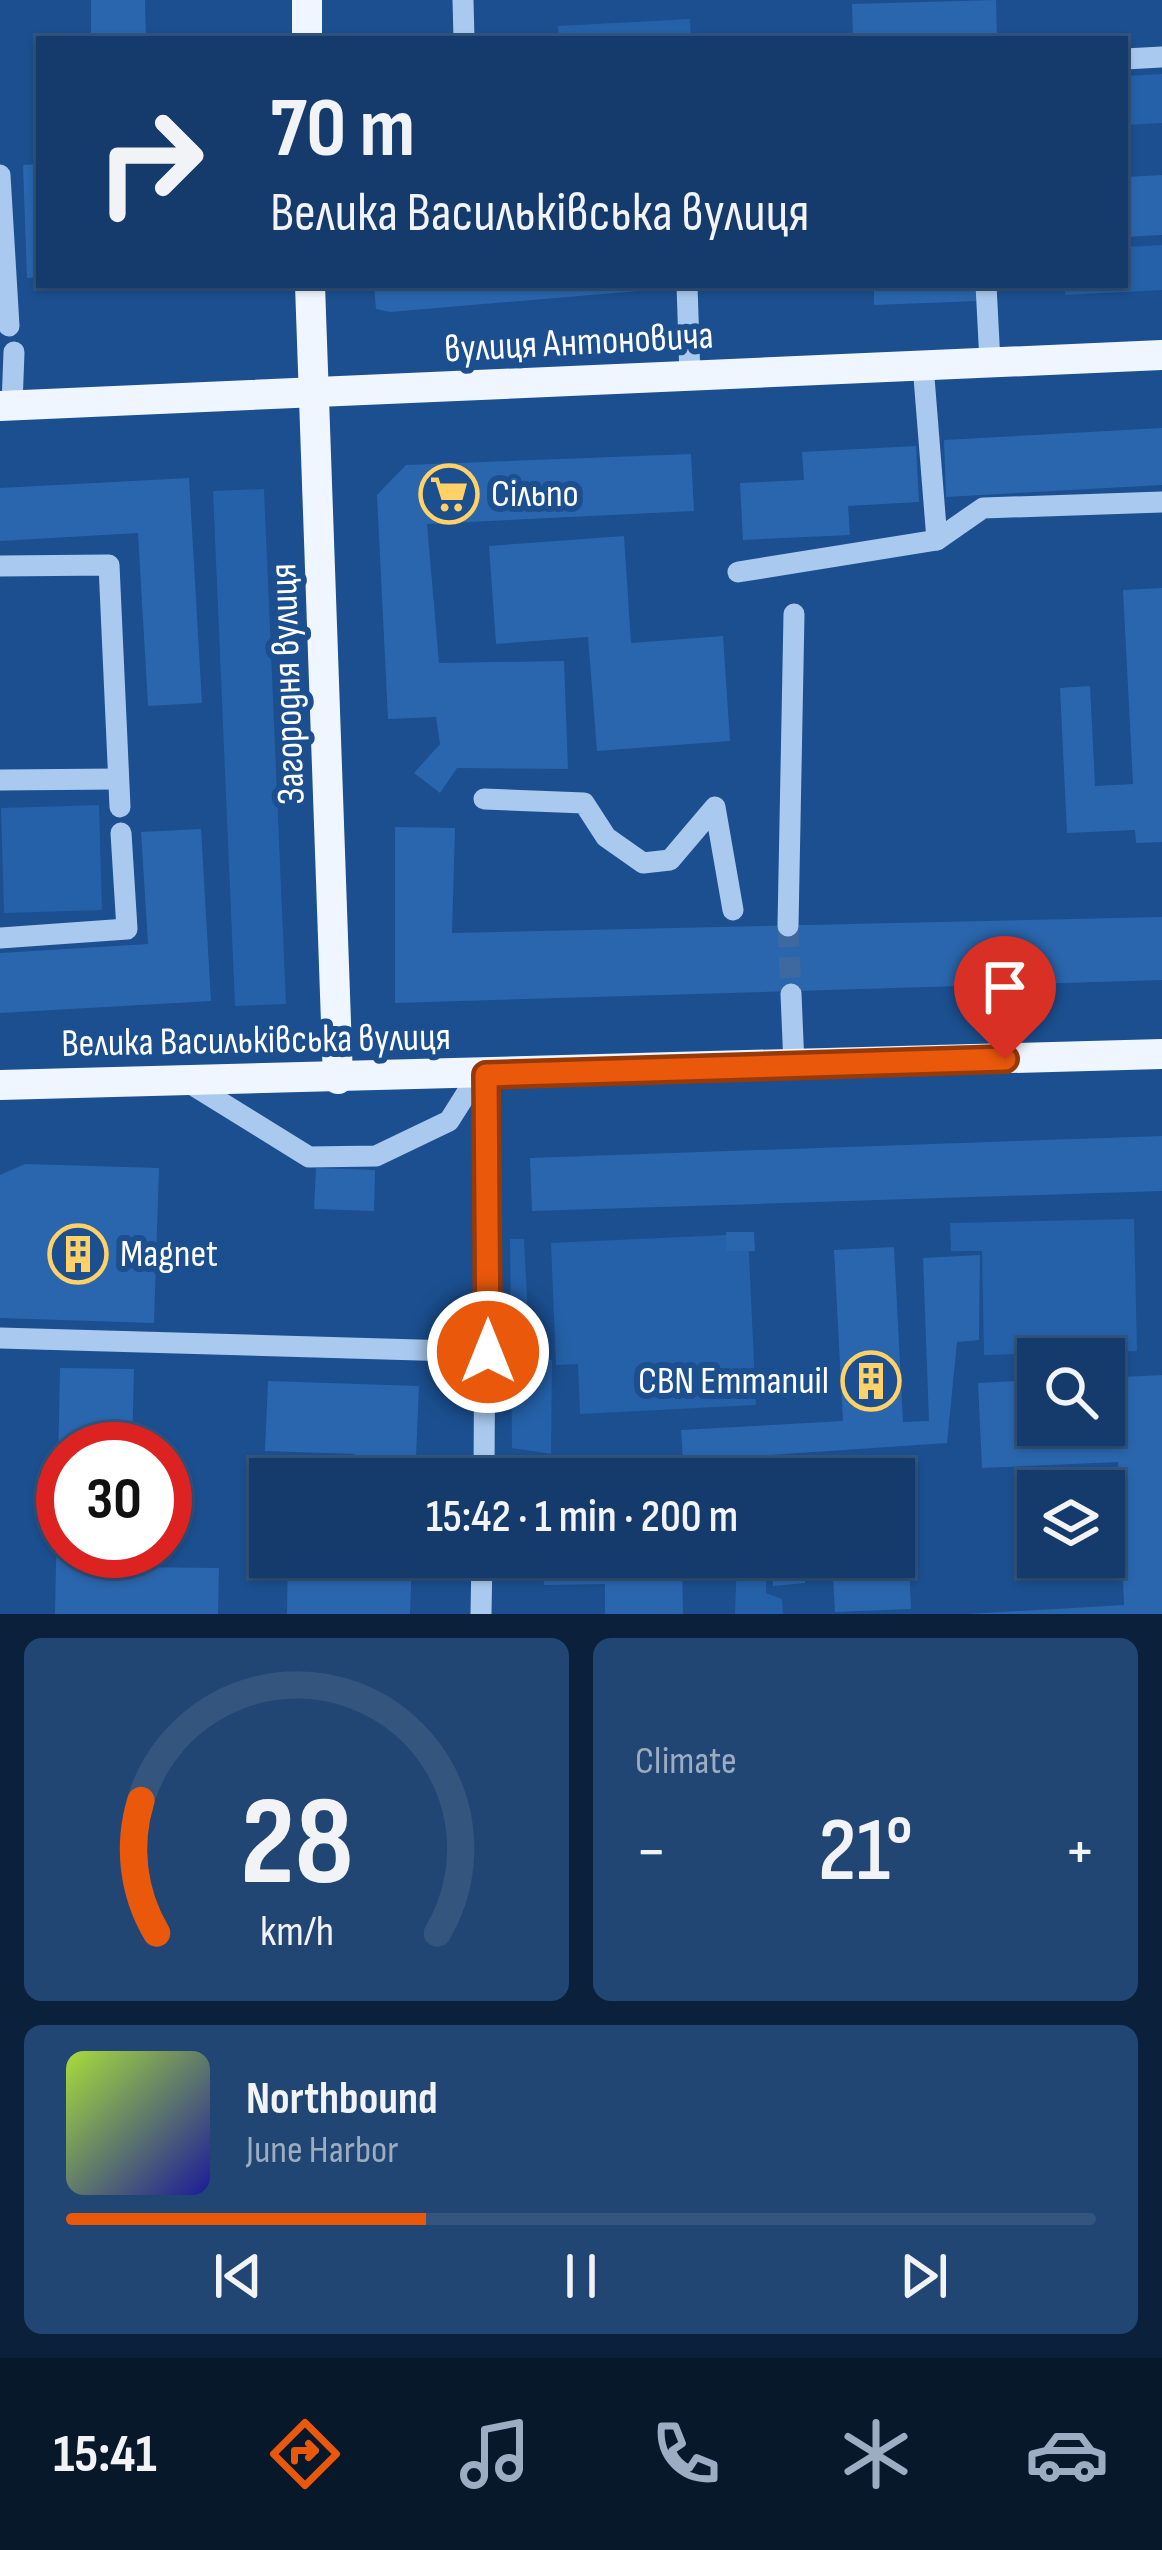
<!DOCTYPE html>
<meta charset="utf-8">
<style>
:root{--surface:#143b6b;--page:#214673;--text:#f1f3f6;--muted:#9dadc1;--line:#33557e;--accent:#ea580c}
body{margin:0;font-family:"Sofia Sans Condensed",sans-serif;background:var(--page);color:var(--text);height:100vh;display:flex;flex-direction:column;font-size:45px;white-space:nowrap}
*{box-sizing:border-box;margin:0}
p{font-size:39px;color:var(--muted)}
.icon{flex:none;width:66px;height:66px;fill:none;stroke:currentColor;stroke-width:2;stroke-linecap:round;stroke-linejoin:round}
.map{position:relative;height:1614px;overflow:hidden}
.details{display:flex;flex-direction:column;gap:24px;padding:24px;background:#0b203b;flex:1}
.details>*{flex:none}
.hud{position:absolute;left:36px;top:36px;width:1092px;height:252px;border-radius:0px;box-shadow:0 3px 9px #0004,0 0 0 3px var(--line);background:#143b6b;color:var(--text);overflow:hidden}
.controls{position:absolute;left:1017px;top:1338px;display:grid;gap:24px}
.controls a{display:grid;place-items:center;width:108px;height:108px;border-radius:0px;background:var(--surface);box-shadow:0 3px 9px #0004,0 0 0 3px var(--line);font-size:60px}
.speed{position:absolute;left:36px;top:1422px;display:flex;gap:24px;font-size:60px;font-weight:700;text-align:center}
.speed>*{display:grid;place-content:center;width:156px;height:156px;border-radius:50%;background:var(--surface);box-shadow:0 3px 9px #0004,0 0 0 3px var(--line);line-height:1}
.speed .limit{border:18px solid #d22;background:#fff;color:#111}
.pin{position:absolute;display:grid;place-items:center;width:102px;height:102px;color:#fff;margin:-123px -51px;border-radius:50% 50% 50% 0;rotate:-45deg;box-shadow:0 0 12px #0007}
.pin .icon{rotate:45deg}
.me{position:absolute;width:132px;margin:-66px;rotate:0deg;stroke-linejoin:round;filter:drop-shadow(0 0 9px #0008)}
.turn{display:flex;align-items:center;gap:42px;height:252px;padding:0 36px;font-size:54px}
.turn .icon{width:156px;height:156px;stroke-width:2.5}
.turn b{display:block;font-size:84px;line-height:102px}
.big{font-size:90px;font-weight:600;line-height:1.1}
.details .widget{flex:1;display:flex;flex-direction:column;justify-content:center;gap:18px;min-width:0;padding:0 42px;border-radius:18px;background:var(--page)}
.details .dial{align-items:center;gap:0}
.dial svg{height:312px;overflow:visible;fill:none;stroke:var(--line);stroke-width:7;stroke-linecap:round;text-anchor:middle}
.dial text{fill:var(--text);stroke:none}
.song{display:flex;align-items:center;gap:36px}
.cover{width:144px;height:144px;border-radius:18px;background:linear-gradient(135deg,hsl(80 70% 55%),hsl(240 70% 35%))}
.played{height:12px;border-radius:6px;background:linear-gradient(90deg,var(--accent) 35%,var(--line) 35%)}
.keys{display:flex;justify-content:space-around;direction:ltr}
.heat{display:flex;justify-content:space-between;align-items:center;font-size:66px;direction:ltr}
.details .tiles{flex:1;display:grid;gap:24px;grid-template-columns:1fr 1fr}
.widget:last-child{grid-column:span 2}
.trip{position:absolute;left:249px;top:1458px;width:666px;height:120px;border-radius:0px;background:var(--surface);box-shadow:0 3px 9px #0004,0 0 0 3px var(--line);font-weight:600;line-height:120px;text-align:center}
.tab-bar{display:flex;height:192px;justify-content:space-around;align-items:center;background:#08182b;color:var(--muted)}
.tab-bar .icon{width:84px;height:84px}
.tab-bar .selected{color:var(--accent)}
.tab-bar b{font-size:54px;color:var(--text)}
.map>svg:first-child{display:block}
.green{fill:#2461a8}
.building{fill:#2a66ad}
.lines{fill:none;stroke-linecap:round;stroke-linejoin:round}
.minor-tunnel{stroke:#3d69a0;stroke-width:21;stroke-dasharray:21 10;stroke-linecap:butt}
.minor{stroke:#a9c9ee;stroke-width:21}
.major{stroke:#f0f6ff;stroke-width:30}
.route-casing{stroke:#983908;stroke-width:30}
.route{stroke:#ea580c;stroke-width:21}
.labels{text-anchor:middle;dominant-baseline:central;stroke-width:12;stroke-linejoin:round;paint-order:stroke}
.street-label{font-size:39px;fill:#fff;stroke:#1b4f8f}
.poi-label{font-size:39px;fill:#fff;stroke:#1b4f8f;text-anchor:start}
</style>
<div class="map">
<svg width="1162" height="1614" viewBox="0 0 1162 1614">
<rect width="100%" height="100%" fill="#1b4f8f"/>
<!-- green -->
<g class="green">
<path d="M690 19 691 39H559L558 26Z"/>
<path d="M1162 74V123L1125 125V76Z"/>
<path d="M1162 245V290L1065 295V285H1125V247Z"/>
<path d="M264 489 286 1004 235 1006 213 491Z"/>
<path d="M99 805 102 910 4 913 1 808Z"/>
<path d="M1134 1219 1137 1351 984 1355 982 1251H951L950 1223Z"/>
<path d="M748 1234 756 1405 580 1414 578 1364 556 1365 551 1243Z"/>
<path d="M510 1239H524L530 1356 552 1360 551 1454 512 1448Z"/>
<path d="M737 1557H766V1593L782 1599 783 1614H735Z"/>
</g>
<!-- building -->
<g class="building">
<path d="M91 0H145L146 39H91Z"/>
<path d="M996 0 997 39H853L852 4Z"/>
<path d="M39 164V277L27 278 23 165Z"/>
<path d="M1162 175V235L1125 237V177Z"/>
<path d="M374 285H649L650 290 390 312 376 309Z"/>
<path d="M874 285H976L977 301 874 305Z"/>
<path d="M1162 428V485L946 497 944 440Z"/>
<path d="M916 446 919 502 848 506 850 535 743 540 740 483 804 480 802 452Z"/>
<path d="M691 454 694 511 427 524 439 663 564 661 568 769 457 768 440 793 414 773 440 744 436 717 388 719 377 495 406 465Z"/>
<path d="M189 478 202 703 148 706 138 533 0 541V488Z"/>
<path d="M624 536 631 643 723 636 730 741 597 751 588 637 496 644 489 546Z"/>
<path d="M1162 588V842L1136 843 1135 830 1067 833 1060 688 1090 686 1095 786 1133 784 1123 590Z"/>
<path d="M395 827 455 828 452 933 1162 917V980L395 1003Z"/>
<path d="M201 829 211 1001 0 1013V953L148 944 141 832Z"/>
<path d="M1162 1136V1191L532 1211 530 1158Z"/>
<path d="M25 1164 159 1168 154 1323 0 1318V1175Z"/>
<path d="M316 1168 375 1170 374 1211 314 1209Z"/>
<path d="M726 1232H754L755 1251H726Z"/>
<path d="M894 1247 903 1422 929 1421 923 1258 980 1255 979 1340 957 1342 947 1443 683 1461 681 1430 843 1421 834 1250Z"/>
<path d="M60 1368 134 1369 132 1449H63V1551H130V1567L219 1568 218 1614H55Z"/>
<path d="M1162 1375V1614H968L1124 1605 1118 1462 982 1468 978 1383 1038 1380V1425H1104V1378Z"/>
<path d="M268 1381 419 1386 415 1479H354L355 1454 265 1451Z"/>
<path d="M905 1465 911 1609 835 1612 832 1557H894V1479H829V1469Z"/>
<path d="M288 1557H412L410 1614H287Z"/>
<path d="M543 1557H682L683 1614H605V1584L544 1585Z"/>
<path d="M771 1557H803L805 1583 773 1586Z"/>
</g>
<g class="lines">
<!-- minor-tunnel -->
<path class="minor-tunnel" d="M788 926 791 994"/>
<!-- minor -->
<g class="minor">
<path d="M463 0 464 39"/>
<path d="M1125 59 1162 57"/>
<path d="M0 175 9 326"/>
<path d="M687 285 690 377"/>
<path d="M986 285 990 362"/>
<path d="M923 365 937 540"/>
<path d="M12 405 14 352"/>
<path d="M0 566 109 565 120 807"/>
<path d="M738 572 937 540 983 508 1162 502"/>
<path d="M0 780 118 779"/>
<path d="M484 799 584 803 606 837 643 863 670 860 715 807 733 910"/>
<path d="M788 926 794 614"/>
<path d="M0 938 127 929 121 833"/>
<path d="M791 994 794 1065"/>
<path d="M188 1082 309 1157 376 1156 449 1121 478 1075"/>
<path d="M0 1338 488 1352"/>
<path d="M484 1479 486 1075"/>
<path d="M481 1614 482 1557"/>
</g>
<!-- major -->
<g class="major">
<path d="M307 0V39"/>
<path d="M310 285 338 1079"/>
<path d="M0 406 1162 355"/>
<path d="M0 1085 1162 1054"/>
</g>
</g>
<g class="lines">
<defs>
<path id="route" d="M488 1352 486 1075 1005 1059"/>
</defs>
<!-- route casing -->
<use href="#route" class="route-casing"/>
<!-- route -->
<use href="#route" class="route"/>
</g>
<!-- icons -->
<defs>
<symbol id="supermarket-ring" viewBox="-11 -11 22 22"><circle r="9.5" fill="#1b4f8f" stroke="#ffd166" stroke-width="1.5"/><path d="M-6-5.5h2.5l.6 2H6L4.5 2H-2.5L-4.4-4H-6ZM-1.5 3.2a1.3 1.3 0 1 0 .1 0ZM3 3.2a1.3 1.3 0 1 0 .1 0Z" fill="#ffd166"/></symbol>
<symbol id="building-ring" viewBox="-11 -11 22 22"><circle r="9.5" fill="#1b4f8f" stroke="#ffd166" stroke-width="1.5"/><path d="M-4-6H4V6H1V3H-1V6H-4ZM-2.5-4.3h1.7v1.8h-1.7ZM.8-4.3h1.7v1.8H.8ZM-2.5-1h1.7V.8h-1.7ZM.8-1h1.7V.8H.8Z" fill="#ffd166"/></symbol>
</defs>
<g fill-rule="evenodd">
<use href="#supermarket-ring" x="416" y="461" width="66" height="66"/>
<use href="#building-ring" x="45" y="1221" width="66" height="66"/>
<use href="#building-ring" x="838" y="1348" width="66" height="66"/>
</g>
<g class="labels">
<!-- street labels -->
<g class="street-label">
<text transform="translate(579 343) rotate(-3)">вулиця Антоновича</text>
<text transform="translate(288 684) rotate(-92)">Загородня вулиця</text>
<text transform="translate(256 1041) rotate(-1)">Велика Васильківська вулиця</text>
</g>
<!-- poi labels -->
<g class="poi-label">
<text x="491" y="494">Сільпо</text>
<text x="120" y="1254">Magnet</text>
<text x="829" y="1381" text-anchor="end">CBN Emmanuil</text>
</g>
</g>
</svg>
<div class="controls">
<a><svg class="icon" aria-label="search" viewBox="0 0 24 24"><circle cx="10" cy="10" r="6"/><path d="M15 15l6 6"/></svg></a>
<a><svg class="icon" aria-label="layers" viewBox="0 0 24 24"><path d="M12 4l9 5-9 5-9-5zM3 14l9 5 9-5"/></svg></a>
</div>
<div class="speed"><div class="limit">30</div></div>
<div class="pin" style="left:1005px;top:1059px;background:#d93025"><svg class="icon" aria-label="arrive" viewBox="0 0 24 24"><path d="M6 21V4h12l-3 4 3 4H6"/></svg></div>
<svg class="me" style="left:488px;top:1352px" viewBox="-20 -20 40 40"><circle r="17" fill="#ea580c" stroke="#fff" stroke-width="3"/><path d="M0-11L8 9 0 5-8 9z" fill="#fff"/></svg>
<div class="trip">15:42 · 1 min · 200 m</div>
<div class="hud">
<div class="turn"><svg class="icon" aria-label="right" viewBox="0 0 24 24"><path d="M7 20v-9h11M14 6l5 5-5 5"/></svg><div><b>70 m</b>Велика Васильківська вулиця</div></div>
</div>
</div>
<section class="details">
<div class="tiles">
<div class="widget dial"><svg viewBox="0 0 100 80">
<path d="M14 69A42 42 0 1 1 86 69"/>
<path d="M14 69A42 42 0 0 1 10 35" stroke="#ea580c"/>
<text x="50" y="56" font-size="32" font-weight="700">28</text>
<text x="50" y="72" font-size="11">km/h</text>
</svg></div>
<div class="widget"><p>Climate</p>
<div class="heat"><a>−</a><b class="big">21°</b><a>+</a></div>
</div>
<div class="widget">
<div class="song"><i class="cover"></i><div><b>Northbound</b><p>June Harbor</p></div></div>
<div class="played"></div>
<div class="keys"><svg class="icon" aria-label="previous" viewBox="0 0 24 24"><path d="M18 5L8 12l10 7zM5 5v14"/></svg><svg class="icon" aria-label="pause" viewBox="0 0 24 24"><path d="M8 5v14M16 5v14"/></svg><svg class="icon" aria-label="next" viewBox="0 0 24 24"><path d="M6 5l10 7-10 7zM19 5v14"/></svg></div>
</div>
</div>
</section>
<nav class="tab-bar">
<b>15:41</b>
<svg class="icon selected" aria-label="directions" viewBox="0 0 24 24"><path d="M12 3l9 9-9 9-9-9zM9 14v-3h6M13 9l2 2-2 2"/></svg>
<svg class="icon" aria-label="music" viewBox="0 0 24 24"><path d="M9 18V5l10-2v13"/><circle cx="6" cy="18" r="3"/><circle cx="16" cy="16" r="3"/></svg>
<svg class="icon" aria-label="phone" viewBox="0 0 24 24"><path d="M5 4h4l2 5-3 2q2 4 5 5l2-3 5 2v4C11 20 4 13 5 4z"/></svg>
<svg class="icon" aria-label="climate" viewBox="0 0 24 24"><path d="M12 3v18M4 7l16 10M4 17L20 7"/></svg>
<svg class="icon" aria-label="car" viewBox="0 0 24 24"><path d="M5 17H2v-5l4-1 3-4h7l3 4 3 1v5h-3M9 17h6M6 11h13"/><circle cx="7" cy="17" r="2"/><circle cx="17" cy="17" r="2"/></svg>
</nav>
